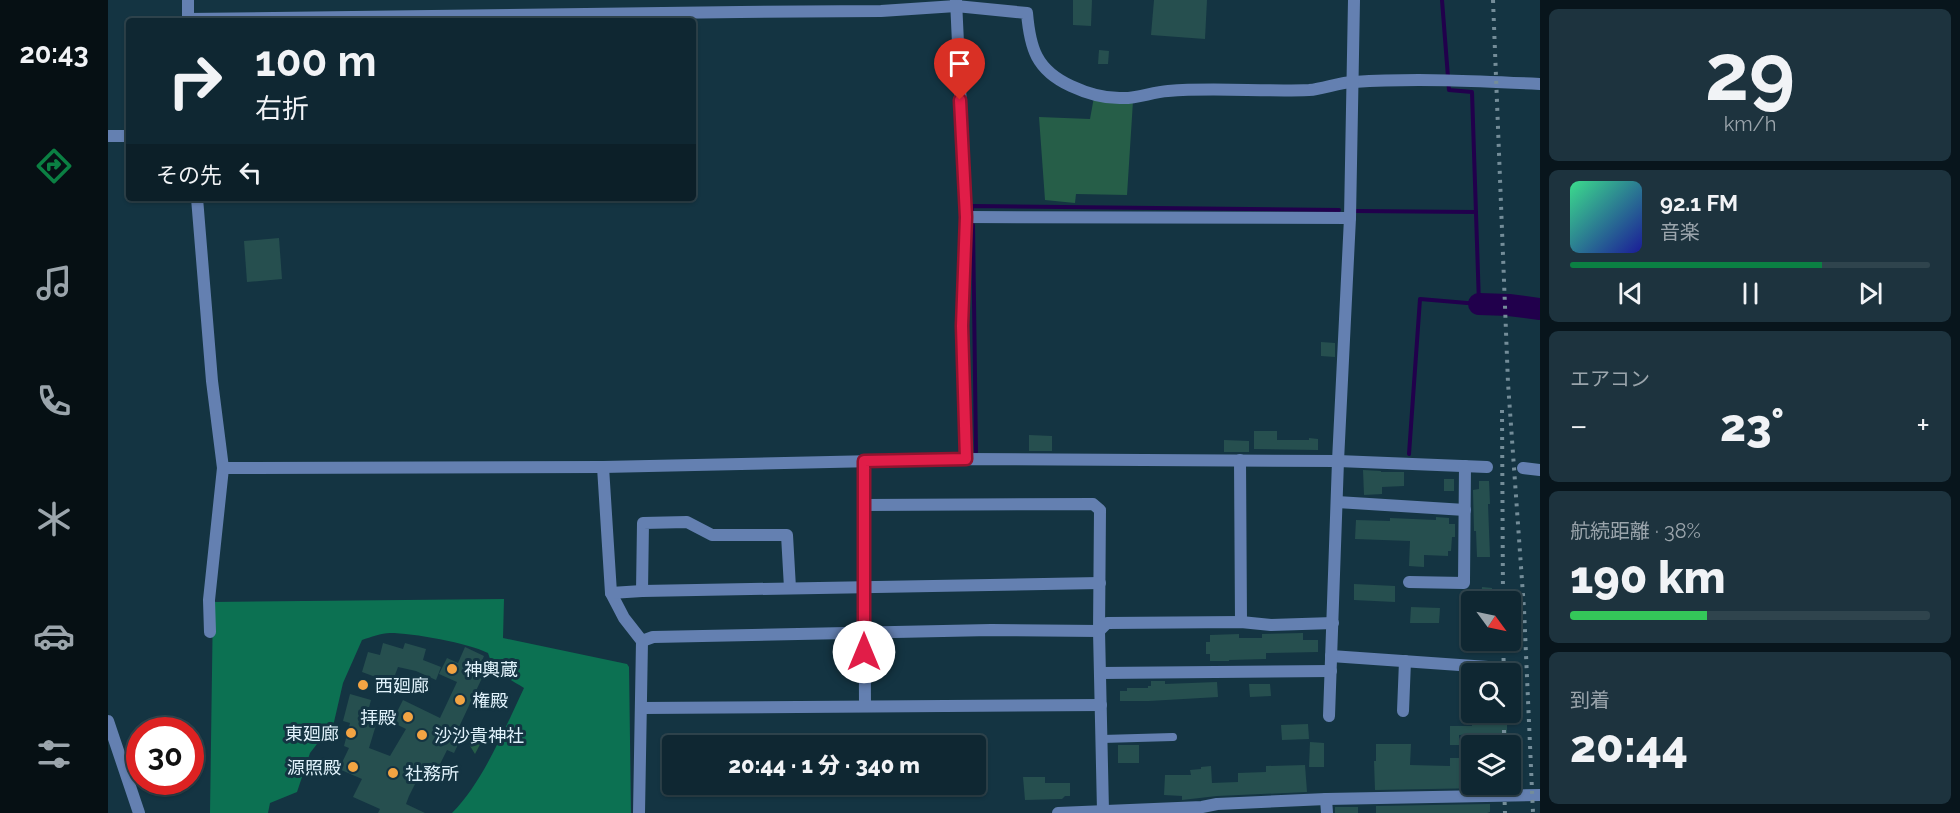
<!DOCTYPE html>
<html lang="ja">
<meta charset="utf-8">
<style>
:root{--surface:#0f2732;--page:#1d333e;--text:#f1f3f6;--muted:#9ba5ac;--line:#2f444d;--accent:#0b8043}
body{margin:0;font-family:Raleway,"Noto Sans JP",sans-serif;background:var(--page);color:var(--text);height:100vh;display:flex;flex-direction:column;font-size:22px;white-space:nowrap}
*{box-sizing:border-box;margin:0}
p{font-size:20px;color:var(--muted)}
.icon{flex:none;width:33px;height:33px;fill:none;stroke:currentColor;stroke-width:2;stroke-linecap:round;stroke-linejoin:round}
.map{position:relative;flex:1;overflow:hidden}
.drawer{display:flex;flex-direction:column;gap:9px;padding:9px;background:#08151c;width:420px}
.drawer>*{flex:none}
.guide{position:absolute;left:18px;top:18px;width:570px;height:183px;border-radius:6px;box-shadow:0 2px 4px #0004,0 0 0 2px var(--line);background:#0f2732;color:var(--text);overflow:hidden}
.needle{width:39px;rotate:123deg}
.controls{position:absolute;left:1353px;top:591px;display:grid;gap:12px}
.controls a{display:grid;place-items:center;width:60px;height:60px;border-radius:6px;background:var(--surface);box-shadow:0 2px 4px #0004,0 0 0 2px var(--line);font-size:30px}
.speed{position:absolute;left:18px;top:717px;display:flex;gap:12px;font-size:30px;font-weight:700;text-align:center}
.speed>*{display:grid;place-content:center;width:78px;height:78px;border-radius:50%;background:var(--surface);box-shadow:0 2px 4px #0004,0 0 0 2px var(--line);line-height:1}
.speed .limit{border:9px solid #d22;background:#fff;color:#111}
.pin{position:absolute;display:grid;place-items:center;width:51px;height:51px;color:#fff;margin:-62px -26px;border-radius:50% 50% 50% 0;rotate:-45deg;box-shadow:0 0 6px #0007}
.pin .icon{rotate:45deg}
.me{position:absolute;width:66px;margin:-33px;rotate:0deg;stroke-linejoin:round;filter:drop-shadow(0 0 4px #0008)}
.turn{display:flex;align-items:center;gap:21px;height:126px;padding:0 30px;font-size:27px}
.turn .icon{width:78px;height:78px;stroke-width:2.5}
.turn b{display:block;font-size:42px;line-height:51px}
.then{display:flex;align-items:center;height:57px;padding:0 30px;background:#0003;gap:12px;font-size:22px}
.big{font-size:45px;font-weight:800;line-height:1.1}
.drawer .card{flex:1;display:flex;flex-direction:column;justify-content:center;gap:9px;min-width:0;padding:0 21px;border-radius:9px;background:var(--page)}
.drawer .dial{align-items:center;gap:0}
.dial b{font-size:78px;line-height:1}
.song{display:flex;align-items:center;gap:18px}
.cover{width:72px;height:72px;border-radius:9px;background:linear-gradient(135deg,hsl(150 70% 55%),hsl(240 70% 35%))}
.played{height:6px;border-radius:3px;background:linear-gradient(90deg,var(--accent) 70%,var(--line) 70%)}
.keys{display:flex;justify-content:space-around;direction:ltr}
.heat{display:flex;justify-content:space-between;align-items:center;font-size:33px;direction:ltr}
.charge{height:9px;border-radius:4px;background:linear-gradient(90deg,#34c759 38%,var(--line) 0)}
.trip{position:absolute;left:554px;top:735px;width:324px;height:60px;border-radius:6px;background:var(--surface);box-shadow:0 2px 4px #0004,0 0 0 2px var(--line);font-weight:800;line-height:60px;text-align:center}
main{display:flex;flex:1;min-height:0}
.tabs{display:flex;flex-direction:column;width:108px;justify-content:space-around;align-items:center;background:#061014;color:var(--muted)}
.tabs .icon{width:42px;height:42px}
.tabs .on{color:var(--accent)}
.tabs b{font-size:27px;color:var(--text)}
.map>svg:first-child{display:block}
.green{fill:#265e48}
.forest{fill:#0c7152}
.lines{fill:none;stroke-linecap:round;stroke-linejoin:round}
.stream{stroke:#21004c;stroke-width:4}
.river{stroke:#21004c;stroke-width:22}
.building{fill:#264f4f}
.service{stroke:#6480b1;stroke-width:8}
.minor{stroke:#6480b1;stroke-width:12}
.rail{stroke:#748d99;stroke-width:4;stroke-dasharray:3 6;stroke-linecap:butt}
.route-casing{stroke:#92132f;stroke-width:15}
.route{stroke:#e11d48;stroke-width:10}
.poi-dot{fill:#f3a443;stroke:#143442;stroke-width:2}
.labels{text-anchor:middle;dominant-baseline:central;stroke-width:6;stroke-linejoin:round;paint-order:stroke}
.poi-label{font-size:18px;fill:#e0f2fb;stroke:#143442;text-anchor:start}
</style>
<main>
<nav class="tabs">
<b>20:43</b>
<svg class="icon on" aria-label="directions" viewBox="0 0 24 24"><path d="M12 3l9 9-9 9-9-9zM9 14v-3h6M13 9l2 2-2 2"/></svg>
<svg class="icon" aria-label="music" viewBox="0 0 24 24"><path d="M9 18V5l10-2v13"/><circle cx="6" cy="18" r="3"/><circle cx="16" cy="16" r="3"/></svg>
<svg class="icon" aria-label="phone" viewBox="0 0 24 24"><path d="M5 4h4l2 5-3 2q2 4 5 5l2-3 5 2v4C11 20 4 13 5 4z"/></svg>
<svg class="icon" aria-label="climate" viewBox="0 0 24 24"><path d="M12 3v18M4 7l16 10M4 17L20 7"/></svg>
<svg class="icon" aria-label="car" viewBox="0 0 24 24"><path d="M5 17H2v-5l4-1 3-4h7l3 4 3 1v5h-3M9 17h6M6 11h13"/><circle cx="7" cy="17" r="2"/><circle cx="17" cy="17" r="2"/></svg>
<svg class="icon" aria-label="filters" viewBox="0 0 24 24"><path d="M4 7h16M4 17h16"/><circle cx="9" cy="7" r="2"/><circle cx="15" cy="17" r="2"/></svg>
</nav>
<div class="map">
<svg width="1432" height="813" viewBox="0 0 1432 813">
<rect width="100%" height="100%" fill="#143442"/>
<!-- green -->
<g class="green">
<path d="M986 97 1025 101 1019 195 968 194 967 203 937 200 931 117 982 119Z"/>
<path d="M370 725 379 731 367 754 359 741Z"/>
</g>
<!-- forest -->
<path class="forest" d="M396 599 395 638 519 664 521 667 523 813H344C375 782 397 728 416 688 399 677 386 673 380 653 361 643 304 633 282 633 273 633 263 637 254 640L235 683 226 722 202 753 189 792 162 803 160 813H102L105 602Z"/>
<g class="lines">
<!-- stream -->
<g class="stream">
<path d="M864 210V206L1231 210"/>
<path d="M1246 211 1368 212"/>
<path d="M865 225 868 452"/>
<path d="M1301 454 1312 299 1371 304 1364 92 1341 90 1334 0"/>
</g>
<!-- river -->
<path class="river" d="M1371 304 1401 305 1432 309"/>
</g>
<!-- building -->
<g class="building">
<path d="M965 0H984L983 26 965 25Z"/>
<path d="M1046 0H1099L1097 39 1043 35Z"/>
<path d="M991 50 1001 51 1000 64H990Z"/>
<path d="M171 238 174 279 139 282 136 241Z"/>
<path d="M1213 342 1227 343V357L1213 356Z"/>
<path d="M1146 431H1169V440H1201V438L1210 439V450L1146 449Z"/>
<path d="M921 435 944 436V451H921Z"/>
<path d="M1116 440 1141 441V452H1116Z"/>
<path d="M1255 470 1273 471V472H1296V486L1274 487V494L1256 495Z"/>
<rect x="1336" y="479" width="10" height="12"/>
<path d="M1371 481H1381L1382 504H1380L1382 557H1369L1368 531H1366L1365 490 1371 489Z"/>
<path d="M1328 517 1341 518V524H1347V537H1344L1343 551H1340V556L1316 555V567L1301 566 1302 541 1247 539 1248 520 1282 521V518L1328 520Z"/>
<path d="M1246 584 1287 586V602L1246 600Z"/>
<path d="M1374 587 1384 588V602H1373Z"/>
<path d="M1303 607 1332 608 1331 623H1302Z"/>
<path d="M1195 633V640H1210V652L1158 653V659L1121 660V661H1102V654H1098V642H1102V635L1131 634V638H1154V634Z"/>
<path d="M275 643 295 649 297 643 318 649 315 660 333 667 328 680 308 671 290 667 284 683 254 672 260 652 272 655Z"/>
<path d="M357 647 376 656 368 675 374 678 351 727 357 730 346 753 339 750 327 774 317 769 313 777 311 776 301 796 298 804 317 813H270L272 809 245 797 254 779 231 769 241 748 236 746 242 723 235 721 242 694 263 700 257 722 268 725 261 748 282 756 298 729 284 722 295 700 332 718 349 682 331 674 339 658 350 663Z"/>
<path d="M1043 681H1057V684L1109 682 1110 697 1041 701H1012V691H1019V688H1040V686H1043Z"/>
<path d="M1141 684H1162L1163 696 1142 697Z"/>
<path d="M1364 715H1374V725H1399V733L1387 734 1388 746H1378V734L1351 735V745H1342V726H1364Z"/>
<path d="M1200 724 1201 739 1174 740 1173 725Z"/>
<path d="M1202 742 1216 743V767H1201Z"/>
<path d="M1268 744H1303L1302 765 1342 766V758H1355V767H1364V784H1377V788L1267 790 1266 761H1268Z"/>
<rect x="1010" y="745" width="21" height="18"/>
<path d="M1197 765 1199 792 1109 796 1074 800V796L1056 795 1057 775H1083L1082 770 1093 769V767L1103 766 1104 783 1130 782V773L1158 772V766Z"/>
<path d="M915 777H937V783H962V796H957L954 799 917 800Z"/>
<path d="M1382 804V812L1379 813H1268V806Z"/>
<rect x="1227" y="807" width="23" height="6"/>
</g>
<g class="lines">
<!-- service -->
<path class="service" d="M994 739 1065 737"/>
<!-- minor -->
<g class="minor">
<path d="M80 0V21"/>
<path d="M848 0 858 217 854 326 858 459"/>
<path d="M80 19 632 12 773 11 848 6 919 13C922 48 928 70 963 86 978 93 998 99 1016 98 1030 98 1045 92 1060 91 1107 87 1154 92 1201 90 1216 89 1231 82 1246 82 1308 78 1370 81 1432 84"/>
<path d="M0 136H21"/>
<path d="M89 198 104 381 115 468 101 600 102 632"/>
<path d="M858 217 1242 218"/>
<path d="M1132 460 1133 622"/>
<path d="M756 461 757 706"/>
<path d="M495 467 503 593 516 618 534 641 531 813"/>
<path d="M115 468 495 467 858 459 1230 461 1379 467"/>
<path d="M1415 468 1432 470"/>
<path d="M1229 502 1357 510"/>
<path d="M756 505 985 504 992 510 991 631 995 811"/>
<path d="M1301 582 1356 583 1357 466"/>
<path d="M534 591 535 523 579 522 604 535H679L682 588"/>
<path d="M503 593 534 591 992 583"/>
<path d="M534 641 545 637 883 630 991 631 999 623 1133 622 1163 625 1225 623"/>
<path d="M1223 656 1380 667"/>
<path d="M993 673 1223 671"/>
<path d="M534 708 993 705"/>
<path d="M1295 711 1297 661"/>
<path d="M1221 716 1230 461 1242 218 1246 0"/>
<path d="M0 721 31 813"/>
<path d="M1218 799 1219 813"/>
<path d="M950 813 1094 807 1109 804 1218 799 1432 795"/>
</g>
<!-- rail -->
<g class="rail">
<path d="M1385 0 1400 383 1416 609 1425 813"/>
<path d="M1394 410 1395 602"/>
<path d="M1395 640 1396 674"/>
<path d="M1396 712V746"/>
<path d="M1396 784 1397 813"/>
</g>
</g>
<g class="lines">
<defs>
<path id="route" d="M756 652V461L858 459 854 326 858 217 852 100"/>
</defs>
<!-- route casing -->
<use href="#route" class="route-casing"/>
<!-- route -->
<use href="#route" class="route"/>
</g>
<!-- markers -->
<g class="poi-dot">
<circle cx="344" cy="669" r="6"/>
<circle cx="255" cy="685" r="6"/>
<circle cx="352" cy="700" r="6"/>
<circle cx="300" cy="717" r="6"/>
<circle cx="243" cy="733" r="6"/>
<circle cx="314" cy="735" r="6"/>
<circle cx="245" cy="767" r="6"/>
<circle cx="285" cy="773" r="6"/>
</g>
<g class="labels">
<!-- poi labels -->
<g class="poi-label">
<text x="356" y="669">神輿蔵</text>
<text x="267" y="685">西廻廊</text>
<text x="364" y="700">権殿</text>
<text x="288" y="717" text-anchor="end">拝殿</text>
<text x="231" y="733" text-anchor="end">東廻廊</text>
<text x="326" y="735">沙沙貴神社</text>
<text x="233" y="767" text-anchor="end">源照殿</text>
<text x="297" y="773">社務所</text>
</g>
</g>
</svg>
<div class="controls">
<a><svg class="needle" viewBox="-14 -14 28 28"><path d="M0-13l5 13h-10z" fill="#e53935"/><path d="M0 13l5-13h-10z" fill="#9ba5ac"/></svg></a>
<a><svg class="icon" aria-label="search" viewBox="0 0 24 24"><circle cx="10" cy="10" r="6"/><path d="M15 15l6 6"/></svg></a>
<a><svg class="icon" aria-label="layers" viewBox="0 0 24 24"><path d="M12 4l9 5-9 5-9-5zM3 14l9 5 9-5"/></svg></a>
</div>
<div class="speed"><div class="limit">30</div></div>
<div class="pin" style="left:852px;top:100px;background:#d93025"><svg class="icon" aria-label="arrive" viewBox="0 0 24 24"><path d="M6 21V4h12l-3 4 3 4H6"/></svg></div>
<svg class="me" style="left:756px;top:652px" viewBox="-20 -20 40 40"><circle r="19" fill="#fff"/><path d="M0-13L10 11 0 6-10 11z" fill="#e11d48"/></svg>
<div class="trip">20:44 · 1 分 · 340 m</div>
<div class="guide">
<div class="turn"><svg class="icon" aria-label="right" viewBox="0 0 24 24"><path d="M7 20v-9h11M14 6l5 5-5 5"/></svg><div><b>100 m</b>右折</div></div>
<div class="then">その先<svg class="icon" aria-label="left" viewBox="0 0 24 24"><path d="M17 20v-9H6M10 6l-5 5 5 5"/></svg></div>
</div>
</div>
<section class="drawer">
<div class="card dial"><b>29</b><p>km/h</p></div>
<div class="card">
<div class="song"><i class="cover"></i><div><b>92.1 FM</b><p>音楽</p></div></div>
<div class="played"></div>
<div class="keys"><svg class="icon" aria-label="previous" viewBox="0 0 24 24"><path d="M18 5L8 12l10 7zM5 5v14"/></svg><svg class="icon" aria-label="pause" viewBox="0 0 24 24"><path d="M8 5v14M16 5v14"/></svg><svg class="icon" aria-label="next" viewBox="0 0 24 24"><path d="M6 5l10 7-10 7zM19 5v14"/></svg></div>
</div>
<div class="card"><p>エアコン</p>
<div class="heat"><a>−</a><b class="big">23°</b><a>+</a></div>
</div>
<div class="card"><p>航続距離 · 38%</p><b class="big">190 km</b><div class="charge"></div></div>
<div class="card"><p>到着</p><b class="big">20:44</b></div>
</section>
</main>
